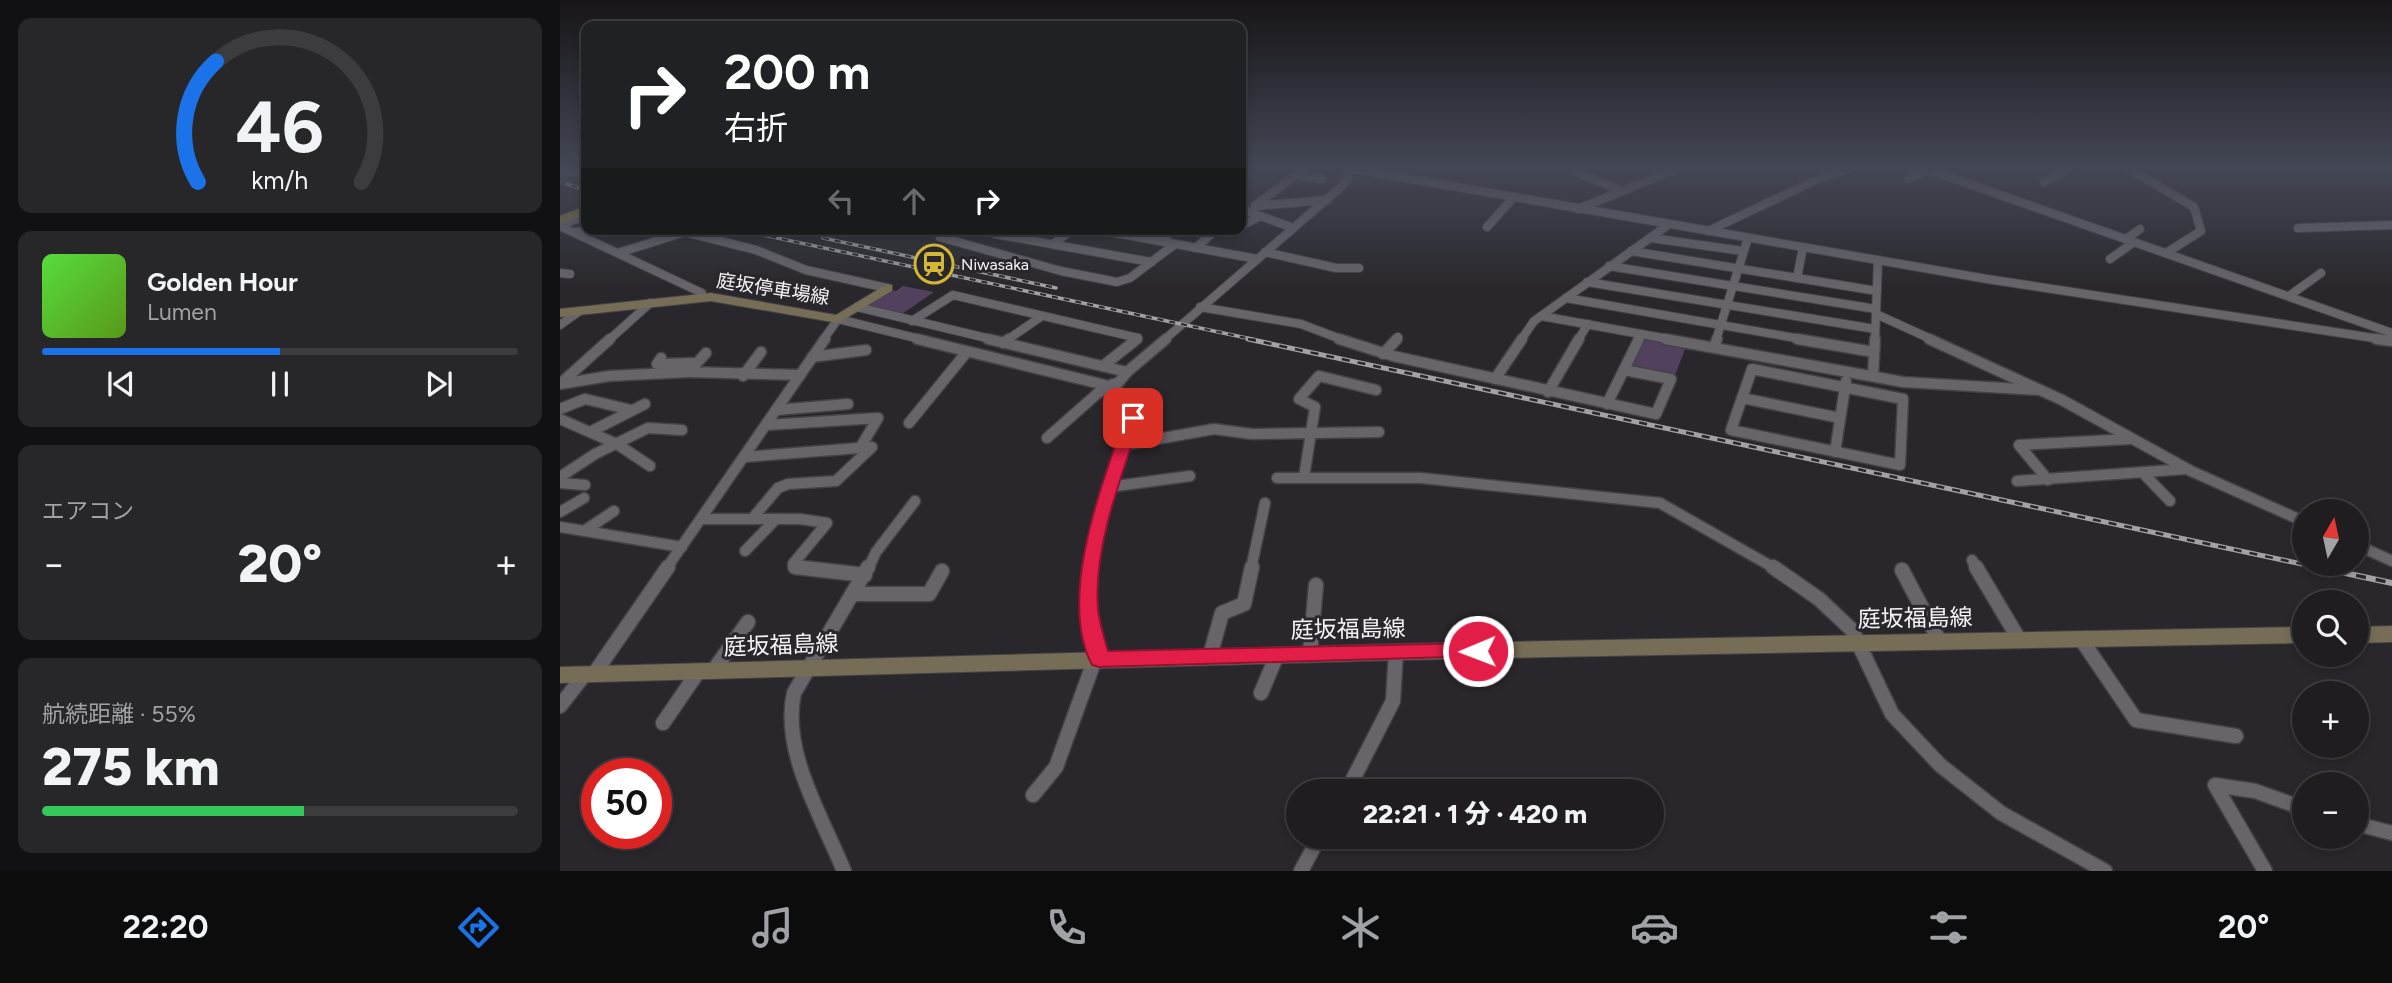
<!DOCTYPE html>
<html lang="ja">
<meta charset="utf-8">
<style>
:root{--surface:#1f1d20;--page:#272629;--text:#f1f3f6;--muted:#a1a2a5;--line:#3c3b3e;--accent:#1a73e8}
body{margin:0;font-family:Figtree,"Noto Sans JP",sans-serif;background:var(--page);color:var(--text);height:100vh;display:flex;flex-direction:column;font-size:26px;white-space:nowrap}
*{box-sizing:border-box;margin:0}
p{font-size:23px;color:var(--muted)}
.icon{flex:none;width:38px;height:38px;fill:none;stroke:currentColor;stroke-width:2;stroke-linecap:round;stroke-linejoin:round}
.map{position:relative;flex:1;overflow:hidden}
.side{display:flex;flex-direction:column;gap:18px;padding:18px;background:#111012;width:560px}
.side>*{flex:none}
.guide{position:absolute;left:21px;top:21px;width:665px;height:214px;border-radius:14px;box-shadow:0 4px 10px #0003,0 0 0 2px var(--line);background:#202124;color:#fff;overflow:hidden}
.needle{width:46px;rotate:9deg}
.fabs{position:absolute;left:1732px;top:499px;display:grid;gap:14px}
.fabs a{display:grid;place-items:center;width:77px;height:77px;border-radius:50%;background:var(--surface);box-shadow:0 4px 10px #0003,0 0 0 2px var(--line);font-size:35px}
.speed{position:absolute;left:21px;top:758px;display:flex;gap:14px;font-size:35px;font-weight:700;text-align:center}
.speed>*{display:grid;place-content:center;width:91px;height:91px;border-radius:50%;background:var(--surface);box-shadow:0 4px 10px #0003,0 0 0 2px var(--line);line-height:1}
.speed .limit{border:10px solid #d22;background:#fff;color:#111}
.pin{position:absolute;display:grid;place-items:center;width:60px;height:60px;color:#fff;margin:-30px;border-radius:14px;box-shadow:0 4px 10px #0006}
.me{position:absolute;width:77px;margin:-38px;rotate:269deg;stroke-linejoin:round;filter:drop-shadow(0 0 5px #0008)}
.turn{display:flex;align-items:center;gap:24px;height:147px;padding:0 28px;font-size:32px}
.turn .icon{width:91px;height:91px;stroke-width:2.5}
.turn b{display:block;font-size:49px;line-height:60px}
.lanes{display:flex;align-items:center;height:66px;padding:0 28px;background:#0003;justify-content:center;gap:35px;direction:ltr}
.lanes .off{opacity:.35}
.big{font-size:52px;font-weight:800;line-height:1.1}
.side .widget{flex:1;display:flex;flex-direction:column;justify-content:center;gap:10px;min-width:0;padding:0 24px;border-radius:14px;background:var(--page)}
.side .dial{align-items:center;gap:0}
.dial svg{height:182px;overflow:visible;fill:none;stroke:var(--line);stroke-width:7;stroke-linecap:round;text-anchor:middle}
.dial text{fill:var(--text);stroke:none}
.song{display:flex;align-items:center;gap:21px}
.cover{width:84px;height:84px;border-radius:10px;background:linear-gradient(135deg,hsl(110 70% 55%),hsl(90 70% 35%))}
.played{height:7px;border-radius:4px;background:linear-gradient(90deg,var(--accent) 50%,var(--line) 50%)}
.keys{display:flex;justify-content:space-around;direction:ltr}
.heat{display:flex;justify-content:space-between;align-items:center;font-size:38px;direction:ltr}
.charge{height:10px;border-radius:5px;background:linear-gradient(90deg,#34c759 55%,var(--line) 0)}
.trip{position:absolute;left:726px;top:779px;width:378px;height:70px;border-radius:35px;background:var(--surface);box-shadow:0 4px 10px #0003,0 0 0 2px var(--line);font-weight:800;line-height:70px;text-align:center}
.tabs{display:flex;height:112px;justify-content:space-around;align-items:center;background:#0c0c0d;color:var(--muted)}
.tabs .icon{width:49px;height:49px}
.tabs .current{color:var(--accent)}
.tabs b{font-size:32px;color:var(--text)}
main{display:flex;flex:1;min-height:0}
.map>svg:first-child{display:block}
.green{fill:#51415f}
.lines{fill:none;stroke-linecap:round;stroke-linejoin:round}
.minor-far2-casing{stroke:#444246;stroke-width:10}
.minor-far1-casing{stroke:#444246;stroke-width:13}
.minor-casing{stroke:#444246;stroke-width:17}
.secondary-casing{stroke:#444246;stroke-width:2}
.primary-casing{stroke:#444246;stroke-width:2}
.minor-far2{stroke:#67656a;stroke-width:8}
.minor-far1{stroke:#67656a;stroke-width:10}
.minor{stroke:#67656a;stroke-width:14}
.secondary{fill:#756d56;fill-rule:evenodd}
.primary{fill:#837642;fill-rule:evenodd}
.rail-far2-casing{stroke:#a3a1a5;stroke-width:3.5}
.rail-far1-casing{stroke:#a3a1a5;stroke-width:5}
.rail-casing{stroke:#a3a1a5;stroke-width:6}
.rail-far2{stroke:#29272b;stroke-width:2;stroke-dasharray:6;stroke-linecap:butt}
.rail-far1{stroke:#29272b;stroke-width:2.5;stroke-dasharray:8;stroke-linecap:butt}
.rail{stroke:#29272b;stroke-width:3.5;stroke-dasharray:10;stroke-linecap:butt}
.route{fill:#e11d48;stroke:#92132f;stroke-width:2}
.labels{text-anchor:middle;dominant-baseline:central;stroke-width:6;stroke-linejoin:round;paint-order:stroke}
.far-poi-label{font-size:16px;fill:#f5f3f7;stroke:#29272b;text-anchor:start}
.street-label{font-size:19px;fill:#f5f3f7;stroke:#29272b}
.near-street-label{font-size:23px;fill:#f5f3f7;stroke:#29272b}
</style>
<main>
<section class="side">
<div class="widget dial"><svg viewBox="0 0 100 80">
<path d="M14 69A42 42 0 1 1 86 69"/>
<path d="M14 69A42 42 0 0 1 22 16" stroke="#1a73e8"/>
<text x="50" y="56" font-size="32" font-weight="700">46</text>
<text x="50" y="72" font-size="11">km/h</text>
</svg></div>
<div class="widget">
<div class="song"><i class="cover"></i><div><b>Golden Hour</b><p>Lumen</p></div></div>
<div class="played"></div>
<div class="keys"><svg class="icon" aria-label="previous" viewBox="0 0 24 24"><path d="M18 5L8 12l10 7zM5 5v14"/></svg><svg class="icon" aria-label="pause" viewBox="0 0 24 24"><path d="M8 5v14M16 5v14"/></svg><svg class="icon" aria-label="next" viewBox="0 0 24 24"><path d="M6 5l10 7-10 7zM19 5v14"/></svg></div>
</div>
<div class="widget"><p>エアコン</p>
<div class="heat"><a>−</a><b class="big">20°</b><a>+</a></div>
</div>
<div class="widget"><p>航続距離 · 55%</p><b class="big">275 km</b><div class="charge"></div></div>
</section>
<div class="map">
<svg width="1832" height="871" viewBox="0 0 1832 871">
<rect width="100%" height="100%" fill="#29272b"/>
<!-- green -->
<g class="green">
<path d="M343 286 374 292 339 316 300 306 327 289 336 291Z"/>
<path d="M1082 336 1127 344 1114 378 1067 369Z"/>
</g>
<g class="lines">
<defs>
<g id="minor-far2">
<path d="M782 167 1427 279 1827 340"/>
<path d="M1361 167 1832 333"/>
<path d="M1566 167 1634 207 1641 231 1606 253"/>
<path d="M681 169 684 170"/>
<path d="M0 172H26"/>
<path d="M1016 172 1062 191"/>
<path d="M736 175 762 179"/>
<path d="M1348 179 1372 168"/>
<path d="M1484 182 1512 167"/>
<path d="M695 206 767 200"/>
<path d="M695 206 746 167"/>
<path d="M1018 209 1121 167"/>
<path d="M687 211 733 228"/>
<path d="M0 225 26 216"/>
<path d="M0 226 142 293V297"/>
<path d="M681 226 700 216"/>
<path d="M927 227 953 198"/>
<path d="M1738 228 1832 225"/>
<path d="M382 229 380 237 501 271 557 282 570 278 615 244"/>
<path d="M534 229 697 259"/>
<path d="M1148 231 1256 180 1292 167"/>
<path d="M15 232 54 229"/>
<path d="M435 234 591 262"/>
<path d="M1091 238 1183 251"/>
<path d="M1566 239 1580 229"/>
<path d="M602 241 613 229"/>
<path d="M493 244 513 229"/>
<path d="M636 248 650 235"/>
<path d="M1071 251 1317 291"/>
<path d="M705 252 776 268H799"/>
<path d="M58 253 125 232 196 250 246 270 327 288"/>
<path d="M1550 259 1574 242"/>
<path d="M1049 266 1316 309"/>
<path d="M0 273 10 274"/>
<path d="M1237 278 1243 247"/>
<path d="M1027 282 1315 329"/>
<path d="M1729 296 1761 273"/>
<path d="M1006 298 1247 340"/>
<path d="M297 307 435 340"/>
<path d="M640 307 741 324 783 340"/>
<path d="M1316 314 1373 340"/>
<path d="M981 316 1114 340"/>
<path d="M352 321 393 295 578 338 575 340"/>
<path d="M0 325 20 311"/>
<path d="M49 340 90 303"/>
<path d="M263 340 278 319 364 340"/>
<path d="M447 340 482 316"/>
<path d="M604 340 782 186 788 179 787 167"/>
<path d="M835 340 838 337"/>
<path d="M961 340 974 321 1108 225"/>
<path d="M1018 340 1028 324"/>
<path d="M1078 340 1081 334"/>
<path d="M1156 340 1188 238"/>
<path d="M1315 340 1318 260"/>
</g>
<g id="minor-far1">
<path d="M357 339 549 386"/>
<path d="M428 339 567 372 606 339"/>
<path d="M779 339 833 356 1096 414 1111 379 1064 370"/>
<path d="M1105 339 1343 382 1480 390"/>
<path d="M1237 339 1314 352"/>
<path d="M1369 339 1502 400 1631 471 1745 522"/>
<path d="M1816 339 1832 341"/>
<path d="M443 343 449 339"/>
<path d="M1154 347 1157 339"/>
<path d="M146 353 129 372 240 375"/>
<path d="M823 354 837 339"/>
<path d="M252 357 306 350"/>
<path d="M101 358 97 364 136 363"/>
<path d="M543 366 577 339"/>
<path d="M1192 369 1343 399 1340 465 1171 430Z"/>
<path d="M183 376 201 352"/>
<path d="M1313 376 1315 339"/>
<path d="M935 379 962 339"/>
<path d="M1 383 50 339"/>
<path d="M0 384 49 376 129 372"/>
<path d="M988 392 1019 339"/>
<path d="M1182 398 1280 418"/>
<path d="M1047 404 1079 339"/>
<path d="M0 409 25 399 71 410"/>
<path d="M216 410 288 404"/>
<path d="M0 419 57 444 90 466"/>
<path d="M349 423 406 353"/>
<path d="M207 425 318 418 300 448"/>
<path d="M30 432 85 404"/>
<path d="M487 438 538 393 559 382 567 372"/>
<path d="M564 445 654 429 692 434 819 432"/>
<path d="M1275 452 1286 381"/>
<path d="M184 457 312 447 276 481 228 484 218 488 192 519"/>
<path d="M1582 472 1610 501"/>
<path d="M0 477 35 454 88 428 122 430"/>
<path d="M744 477 755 407 739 399 759 376 816 390"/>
<path d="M717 478H861L1100 503 1216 569"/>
<path d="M1488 480 1459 445 1570 439"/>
<path d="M1457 481 1626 469"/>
<path d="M0 483 25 485"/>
<path d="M549 487 630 476"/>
<path d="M0 512 24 498"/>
<path d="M142 519H240L267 523 233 564 236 569"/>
<path d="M0 527 122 547"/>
<path d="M24 531 54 511"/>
<path d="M1797 545 1832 561"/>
<path d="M185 551 216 519"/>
<path d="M1412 560 1417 569"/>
<path d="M106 569 265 339"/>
<path d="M308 569 316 552 355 501"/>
<path d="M531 569 549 487 573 414 553 384"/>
<path d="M691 569 705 503"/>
</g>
<g id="minor">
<path d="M235 567 305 575"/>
<path d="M531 567 528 609 539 659"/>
<path d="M1213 567 1259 599 1292 630 1332 714 1380 765 1441 813 1545 871"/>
<path d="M1416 567 1460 641"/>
<path d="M1342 570 1380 642"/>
<path d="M295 594H369L382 571"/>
<path d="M1521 639 1576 720 1676 736"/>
<path d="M750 654 756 585"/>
<path d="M650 656 662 613 684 604 692 567"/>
<path d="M153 671 188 622"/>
<path d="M34 674 108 567"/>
<path d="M701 693 717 655"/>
<path d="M0 706 25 674"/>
<path d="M103 723 138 672"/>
<path d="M787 791 833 701 836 652"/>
<path d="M473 795 496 767 535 659"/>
<path d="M1797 824 1832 833"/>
<path d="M284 871C262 817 221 751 234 693L308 567"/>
<path d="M741 871 760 836"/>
<path d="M1705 871 1655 785 1695 791 1745 809"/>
</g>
<g id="secondary">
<path d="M327 284 332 285V291L278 323 151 301 0 317V309L151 293 276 315Z"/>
<path d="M1832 626V642L1797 643V627Z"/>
<path d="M1745 627V643L836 660 0 683V667L836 644Z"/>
</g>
<path id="primary" d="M26 206V214L0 224V216Z"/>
</defs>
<!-- minor-far2 casing -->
<use href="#minor-far2" class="minor-far2-casing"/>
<!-- minor-far1 casing -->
<use href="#minor-far1" class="minor-far1-casing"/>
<!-- minor casing -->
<use href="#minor" class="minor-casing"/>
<!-- secondary casing -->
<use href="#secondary" class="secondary-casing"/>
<!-- primary casing -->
<use href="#primary" class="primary-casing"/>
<!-- minor-far2 -->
<use href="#minor-far2" class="minor-far2"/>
<!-- minor-far1 -->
<use href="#minor-far1" class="minor-far1"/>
<!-- minor -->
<use href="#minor" class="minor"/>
<!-- secondary -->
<use href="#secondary" class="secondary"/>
<!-- primary -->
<use href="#primary" class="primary"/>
<defs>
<g id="rail-far2">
<path d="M0 182 26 190"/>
<path d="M175 229 696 340"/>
<path d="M263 238 496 288"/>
</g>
<path id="rail-far1" d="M688 339 1765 569"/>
<path id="rail" d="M1757 567 1832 583"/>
</defs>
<!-- rail-far2 casing -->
<use href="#rail-far2" class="rail-far2-casing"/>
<!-- rail-far1 casing -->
<use href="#rail-far1" class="rail-far1-casing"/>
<!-- rail casing -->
<use href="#rail" class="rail-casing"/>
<!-- rail-far2 -->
<use href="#rail-far2" class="rail-far2"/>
<!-- rail-far1 -->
<use href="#rail-far1" class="rail-far1"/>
<!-- rail -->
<use href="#rail" class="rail"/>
</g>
<!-- sky -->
<linearGradient id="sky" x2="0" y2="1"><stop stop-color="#171518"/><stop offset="0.58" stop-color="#434755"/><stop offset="1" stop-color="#434755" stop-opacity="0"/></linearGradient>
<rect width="1832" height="289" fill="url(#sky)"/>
<!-- route -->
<path class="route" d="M573 413 581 418C562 474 533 548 538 608 539 622 544 637 548 651L918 643 925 645 928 651 925 656 539 667 532 665C497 598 542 484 565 418Z"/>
<!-- icons -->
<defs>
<symbol id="station-ring" viewBox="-11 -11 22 22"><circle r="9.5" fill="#29272b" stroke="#d3b635" stroke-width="1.5"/><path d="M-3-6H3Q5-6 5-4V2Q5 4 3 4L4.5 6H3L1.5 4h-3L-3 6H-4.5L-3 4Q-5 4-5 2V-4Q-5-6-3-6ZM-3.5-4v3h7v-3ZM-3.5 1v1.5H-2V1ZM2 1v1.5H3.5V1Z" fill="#d3b635"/></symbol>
</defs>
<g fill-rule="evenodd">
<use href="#station-ring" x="352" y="242" width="44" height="44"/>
</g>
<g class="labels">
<!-- far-poi labels -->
<g class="far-poi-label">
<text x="401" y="264">Niwasaka</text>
</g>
<!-- street labels -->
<g class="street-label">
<text transform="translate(213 289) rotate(9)">庭坂停車場線</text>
</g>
<!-- near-street labels -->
<g class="near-street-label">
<text transform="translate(1355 618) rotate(-1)">庭坂福島線</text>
<text transform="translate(788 629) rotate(-1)">庭坂福島線</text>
<text transform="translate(221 645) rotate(-2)">庭坂福島線</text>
</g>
</g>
</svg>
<div class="fabs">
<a><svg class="needle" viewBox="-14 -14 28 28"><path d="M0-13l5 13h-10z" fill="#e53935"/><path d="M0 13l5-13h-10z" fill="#a1a2a5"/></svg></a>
<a><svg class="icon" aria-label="search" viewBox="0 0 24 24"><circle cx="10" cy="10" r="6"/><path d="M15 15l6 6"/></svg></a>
<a>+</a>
<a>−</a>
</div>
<div class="speed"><div class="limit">50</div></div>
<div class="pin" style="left:573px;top:418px;background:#d93025"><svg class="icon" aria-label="arrive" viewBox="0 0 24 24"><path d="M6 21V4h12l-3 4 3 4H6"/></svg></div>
<svg class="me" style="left:918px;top:651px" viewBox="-20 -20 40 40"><circle r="17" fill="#e11d48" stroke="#fff" stroke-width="3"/><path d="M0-11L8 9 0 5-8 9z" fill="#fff"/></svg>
<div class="trip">22:21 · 1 分 · 420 m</div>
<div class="guide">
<div class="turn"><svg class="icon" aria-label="right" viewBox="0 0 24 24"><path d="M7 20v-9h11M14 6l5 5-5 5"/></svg><div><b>200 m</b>右折</div></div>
<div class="lanes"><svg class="icon off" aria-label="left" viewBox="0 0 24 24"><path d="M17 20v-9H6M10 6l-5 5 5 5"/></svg><svg class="icon off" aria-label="ahead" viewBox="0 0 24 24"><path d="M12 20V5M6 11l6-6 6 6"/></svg><svg class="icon" aria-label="right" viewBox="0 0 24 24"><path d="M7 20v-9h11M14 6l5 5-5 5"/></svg></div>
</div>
</div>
</main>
<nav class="tabs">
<b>22:20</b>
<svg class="icon current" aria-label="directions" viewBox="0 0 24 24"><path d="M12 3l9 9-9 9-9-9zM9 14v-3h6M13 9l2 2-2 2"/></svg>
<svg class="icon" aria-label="music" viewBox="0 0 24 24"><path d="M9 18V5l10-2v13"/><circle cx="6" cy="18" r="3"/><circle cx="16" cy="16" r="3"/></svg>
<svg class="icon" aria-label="phone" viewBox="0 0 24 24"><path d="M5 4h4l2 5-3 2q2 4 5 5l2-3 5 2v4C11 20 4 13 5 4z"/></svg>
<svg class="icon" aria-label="climate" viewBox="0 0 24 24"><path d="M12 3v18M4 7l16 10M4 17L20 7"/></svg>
<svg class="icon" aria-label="car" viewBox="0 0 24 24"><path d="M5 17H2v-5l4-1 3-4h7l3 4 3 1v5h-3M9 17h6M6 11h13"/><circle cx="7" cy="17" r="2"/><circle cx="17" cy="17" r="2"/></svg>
<svg class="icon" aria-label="filters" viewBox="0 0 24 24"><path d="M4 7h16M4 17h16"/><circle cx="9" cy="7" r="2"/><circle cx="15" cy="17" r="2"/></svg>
<b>20°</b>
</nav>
